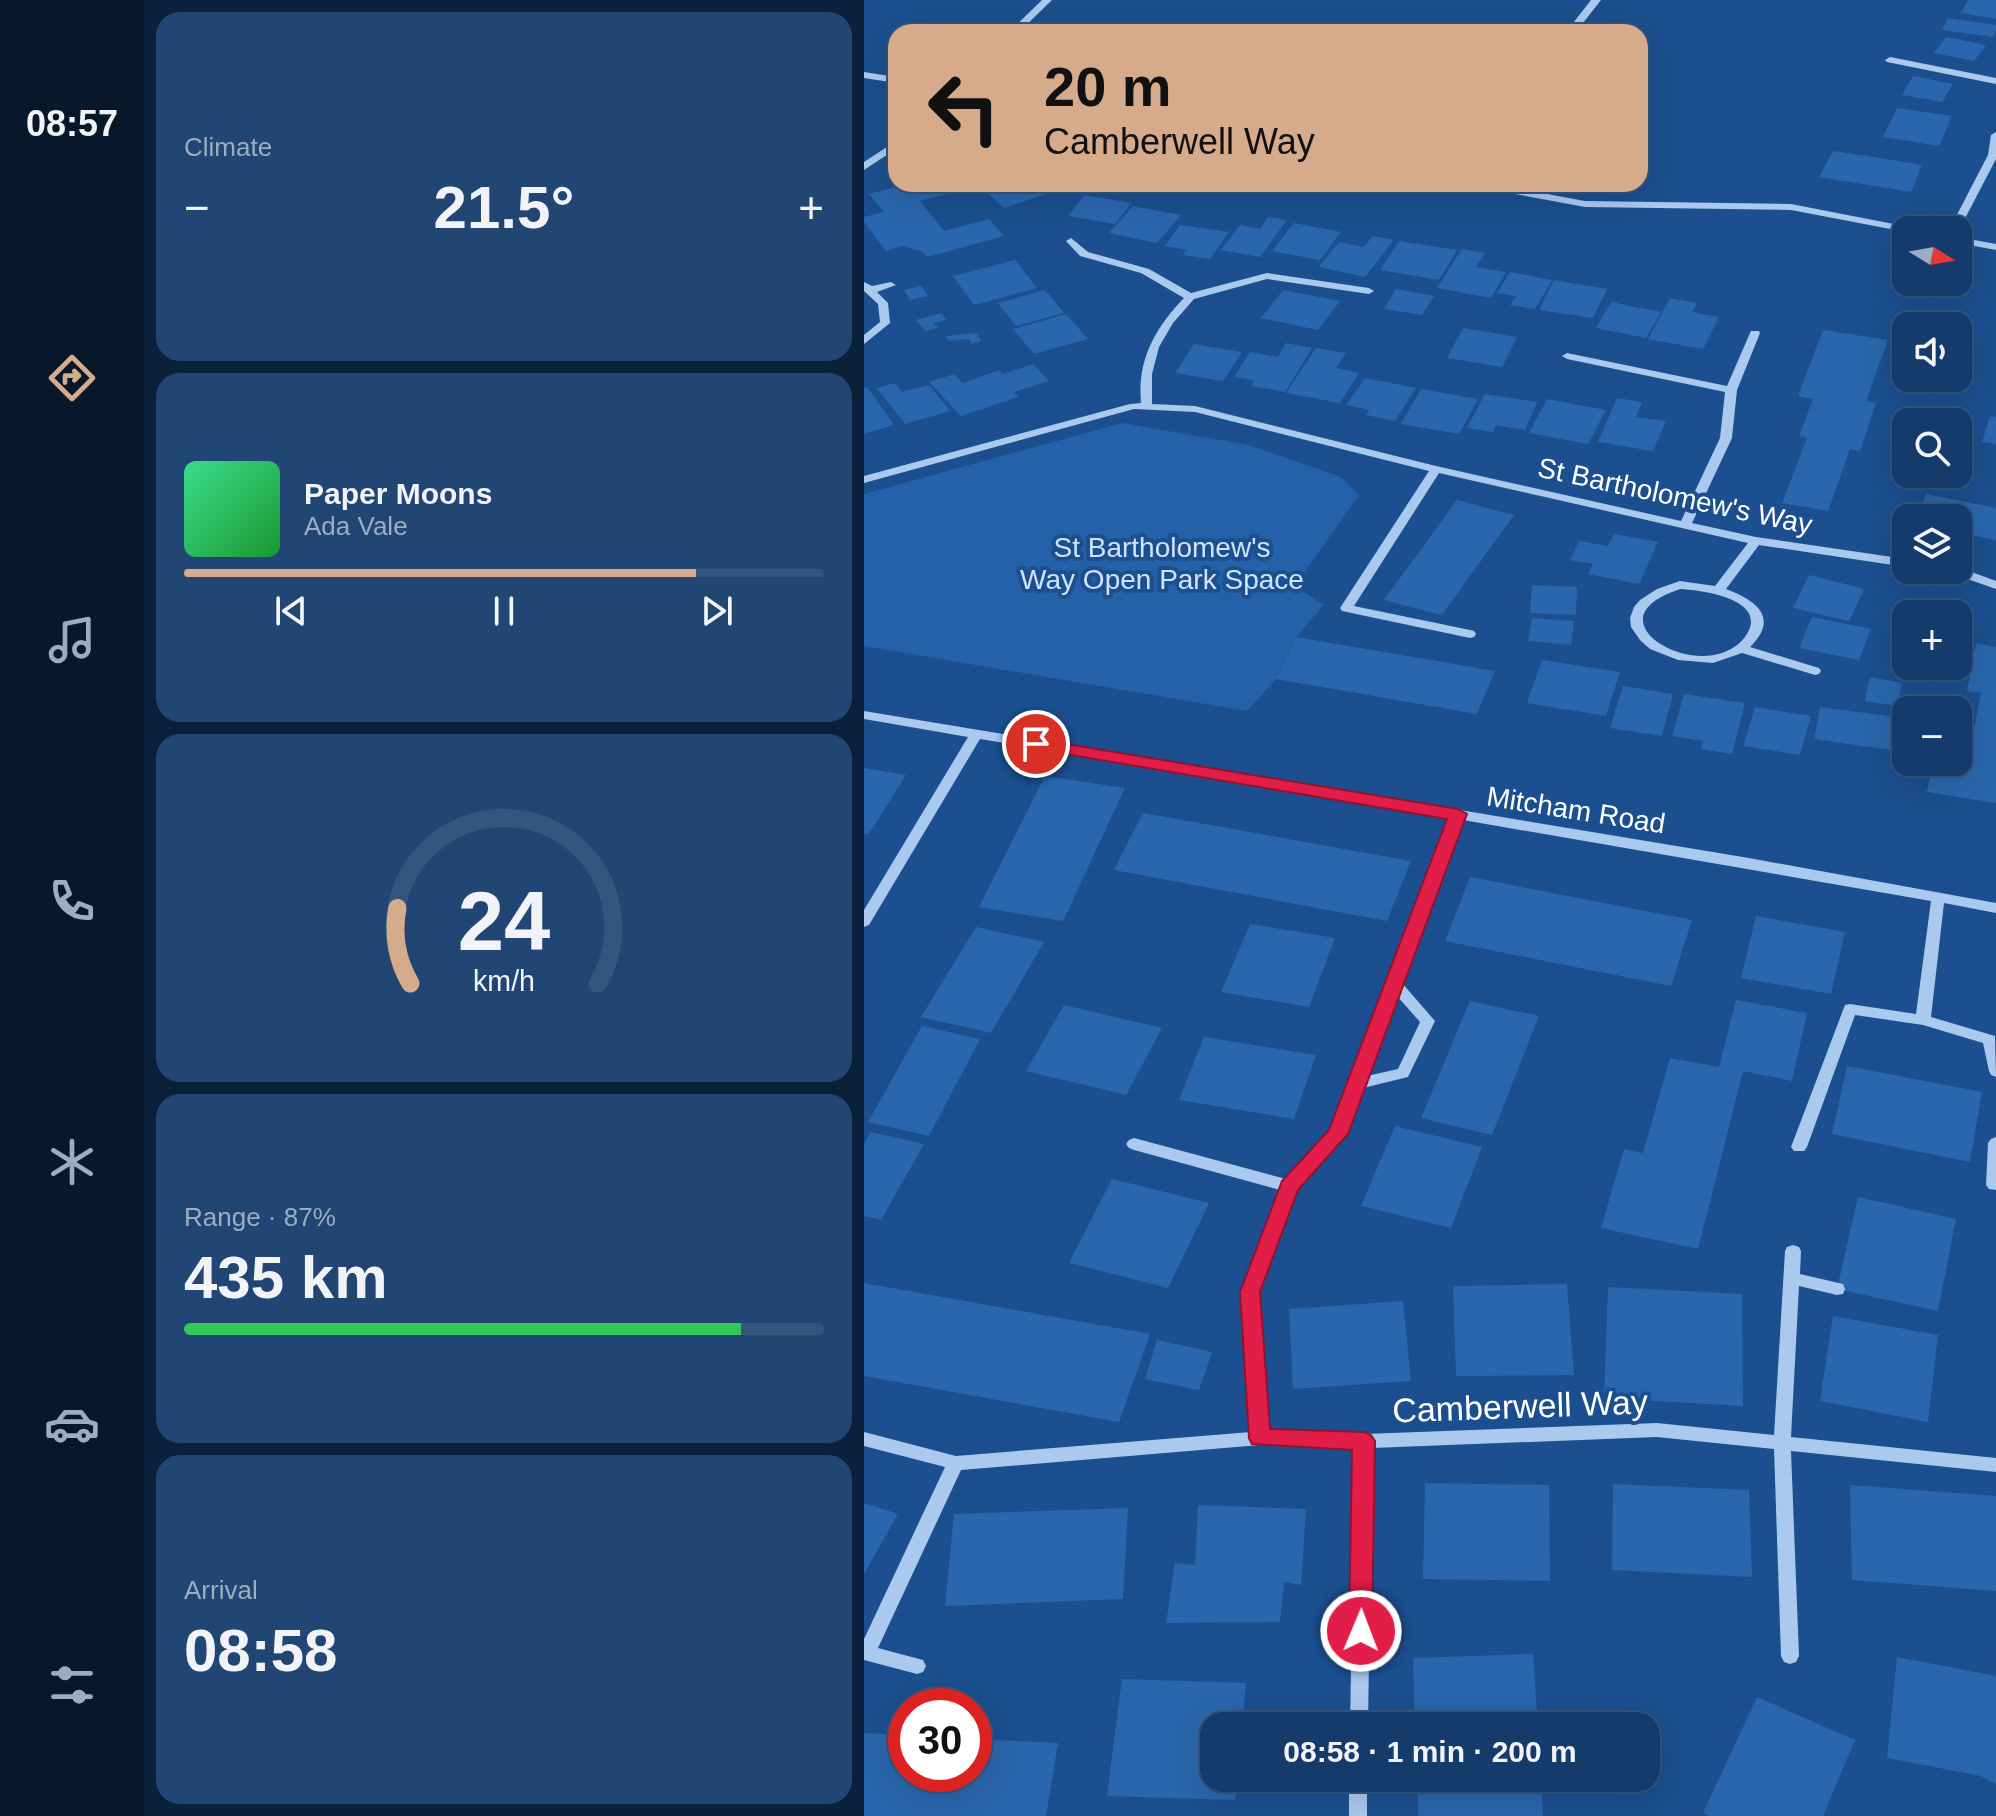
<!DOCTYPE html>
<meta charset="utf-8">
<style>
:root{--surface:#143b6b;--page:#214673;--text:#f1f3f6;--muted:#9dadc1;--line:#33557e;--accent:#d6ab8b}
body{margin:0;font-family:Helvetica,sans-serif;background:var(--page);color:var(--text);height:100vh;display:flex;flex-direction:column;font-size:30px;white-space:nowrap}
*{box-sizing:border-box;margin:0}
p{font-size:26px;color:var(--muted)}
.icon{flex:none;width:44px;height:44px;fill:none;stroke:currentColor;stroke-width:2;stroke-linecap:round;stroke-linejoin:round}
.map{position:relative;flex:1;overflow:hidden}
.drawer{display:flex;flex-direction:column;gap:12px;padding:12px;background:#0b203b;width:720px}
.drawer>*{flex:none}
.guide{position:absolute;left:24px;top:24px;width:760px;height:168px;border-radius:24px;box-shadow:0 8px 32px #0002,0 0 0 2px var(--line);background:#d6ab8b;color:#111;overflow:hidden}
.needle{width:52px;rotate:101deg}
.buttons{position:absolute;left:1028px;top:216px;display:grid;gap:16px}
.buttons a{display:grid;place-items:center;width:80px;height:80px;border-radius:16px;background:var(--surface);box-shadow:0 8px 32px #0002,0 0 0 2px var(--line);font-size:40px}
.speed{position:absolute;left:24px;top:1688px;display:flex;gap:16px;font-size:40px;font-weight:700;text-align:center}
.speed>*{display:grid;place-content:center;width:104px;height:104px;border-radius:50%;background:var(--surface);box-shadow:0 8px 32px #0002,0 0 0 2px var(--line);line-height:1}
.speed .limit{border:12px solid #d22;background:#fff;color:#111}
.pin{position:absolute;display:grid;place-items:center;width:68px;height:68px;color:#fff;margin:-34px;border:4px solid #fff;border-radius:50%;box-shadow:0 2px 8px #0007}
.me{position:absolute;width:88px;margin:-44px;rotate:1deg;stroke-linejoin:round;filter:drop-shadow(0 0 6px #0008)}
.turn{display:flex;align-items:center;gap:28px;height:168px;padding:0 24px;font-size:36px}
.turn .icon{width:104px;height:104px;stroke-width:2.5}
.turn b{display:block;font-size:56px;line-height:68px}
.big{font-size:60px;font-weight:700;line-height:1.1}
.drawer .card{flex:1;display:flex;flex-direction:column;justify-content:center;gap:12px;min-width:0;padding:0 28px;border-radius:24px;background:var(--page)}
.drawer .dial{align-items:center;gap:0}
.dial svg{height:208px;overflow:visible;fill:none;stroke:var(--line);stroke-width:7;stroke-linecap:round;text-anchor:middle}
.dial text{fill:var(--text);stroke:none}
.song{display:flex;align-items:center;gap:24px}
.cover{width:96px;height:96px;border-radius:12px;background:linear-gradient(135deg,hsl(150 70% 55%),hsl(130 70% 35%))}
.played{height:8px;border-radius:4px;background:linear-gradient(90deg,var(--accent) 80%,var(--line) 80%)}
.keys{display:flex;justify-content:space-around;direction:ltr}
.heat{display:flex;justify-content:space-between;align-items:center;font-size:44px;direction:ltr}
.charge{height:12px;border-radius:6px;background:linear-gradient(90deg,#34c759 87%,var(--line) 0)}
.trip{position:absolute;left:336px;top:1712px;width:460px;height:80px;border-radius:24px;background:var(--surface);box-shadow:0 8px 32px #0002,0 0 0 2px var(--line);font-weight:700;line-height:80px;text-align:center}
main{display:flex;flex:1;min-height:0}
.menu{display:flex;flex-direction:column;width:144px;justify-content:space-around;align-items:center;background:#08182b;color:var(--muted)}
.menu .icon{width:56px;height:56px}
.menu .active{color:var(--accent)}
.menu b{font-size:36px;color:var(--text)}
.map>svg:first-child{display:block}
.green{fill:#2461a8}
.building{fill:#2a66ad}
.lines{fill:none;stroke-linecap:round;stroke-linejoin:round}
.minor{fill:#a9c9ee;fill-rule:evenodd}
.route{fill:#e11d48;stroke:#92132f;stroke-width:2}
.labels{text-anchor:middle;dominant-baseline:central;stroke-width:8;stroke-linejoin:round;paint-order:stroke}
.street-label{font-size:28px;fill:#fff;stroke:#1b4f8f}
.park-label{font-size:28px;fill:#cfe3fa;stroke:#1b4f8f}
.near-street-label{font-size:34px;fill:#fff;stroke:#1b4f8f}
</style>
<main>
<nav class="menu">
<b>08:57</b>
<svg class="icon active" aria-label="directions" viewBox="0 0 24 24"><path d="M12 3l9 9-9 9-9-9zM9 14v-3h6M13 9l2 2-2 2"/></svg>
<svg class="icon" aria-label="music" viewBox="0 0 24 24"><path d="M9 18V5l10-2v13"/><circle cx="6" cy="18" r="3"/><circle cx="16" cy="16" r="3"/></svg>
<svg class="icon" aria-label="phone" viewBox="0 0 24 24"><path d="M5 4h4l2 5-3 2q2 4 5 5l2-3 5 2v4C11 20 4 13 5 4z"/></svg>
<svg class="icon" aria-label="climate" viewBox="0 0 24 24"><path d="M12 3v18M4 7l16 10M4 17L20 7"/></svg>
<svg class="icon" aria-label="car" viewBox="0 0 24 24"><path d="M5 17H2v-5l4-1 3-4h7l3 4 3 1v5h-3M9 17h6M6 11h13"/><circle cx="7" cy="17" r="2"/><circle cx="17" cy="17" r="2"/></svg>
<svg class="icon" aria-label="filters" viewBox="0 0 24 24"><path d="M4 7h16M4 17h16"/><circle cx="9" cy="7" r="2"/><circle cx="15" cy="17" r="2"/></svg>
</nav>
<section class="drawer">
<div class="card"><p>Climate</p>
<div class="heat"><a>−</a><b class="big">21.5°</b><a>+</a></div>
</div>
<div class="card">
<div class="song"><i class="cover"></i><div><b>Paper Moons</b><p>Ada Vale</p></div></div>
<div class="played"></div>
<div class="keys"><svg class="icon" aria-label="previous" viewBox="0 0 24 24"><path d="M18 5L8 12l10 7zM5 5v14"/></svg><svg class="icon" aria-label="pause" viewBox="0 0 24 24"><path d="M8 5v14M16 5v14"/></svg><svg class="icon" aria-label="next" viewBox="0 0 24 24"><path d="M6 5l10 7-10 7zM19 5v14"/></svg></div>
</div>
<div class="card dial"><svg viewBox="0 0 100 80">
<path d="M14 69A42 42 0 1 1 86 69"/>
<path d="M14 69A42 42 0 0 1 9 40" stroke="#d6ab8b"/>
<text x="50" y="56" font-size="32" font-weight="700">24</text>
<text x="50" y="72" font-size="11">km/h</text>
</svg></div>
<div class="card"><p>Range · 87%</p><b class="big">435 km</b><div class="charge"></div></div>
<div class="card"><p>Arrival</p><b class="big">08:58</b></div>
</section>
<div class="map">
<svg width="1132" height="1816" viewBox="0 0 1132 1816">
<rect width="100%" height="100%" fill="#1b4f8f"/>
<!-- green -->
<path class="green" d="M258 423 385 445 477 477 495 495 431 586 460 605 432 637 412 679 383 711 0 646V494Z"/>
<!-- building -->
<g class="building">
<path d="M1104 0H1132V19L1097 13Z"/>
<path d="M1084 18 1132 25V31L1129 37 1078 30Z"/>
<path d="M1082 37 1122 45 1110 61 1070 53Z"/>
<path d="M1049 76 1089 84 1078 102 1038 95Z"/>
<path d="M1033 108 1088 116 1075 146 1019 137Z"/>
<path d="M969 151 1010 157 1058 165 1047 192 955 177Z"/>
<path d="M44 184H99L103 189 56 201 80 231 125 219 140 236 63 257 58 251 38 246 22 251 0 222V217L20 212 5 194Z"/>
<path d="M143 184H182L191 191 140 208 121 191Z"/>
<path d="M220 195 268 203 251 224 204 216Z"/>
<path d="M269 206 317 215 293 243 245 233Z"/>
<path d="M404 217 423 220 396 257 357 250 376 225 396 229Z"/>
<path d="M430 223 477 232 456 260 408 251Z"/>
<path d="M316 225 365 232 346 259 319 255 322 250 301 246Z"/>
<path d="M509 236 530 240 501 277 455 267 475 242 500 247Z"/>
<path d="M535 241 593 250 575 280 516 270Z"/>
<path d="M598 249 621 253 612 267 642 272 627 298 573 288Z"/>
<path d="M151 260 173 288 110 305 89 276Z"/>
<path d="M646 272 688 280 671 309 646 305 652 296 633 293Z"/>
<path d="M690 280 743 289 729 318 675 310Z"/>
<path d="M57 286 64 296 46 300 40 290Z"/>
<path d="M532 289 570 296 558 315 520 309Z"/>
<path d="M181 290 200 313 152 326 134 303Z"/>
<path d="M419 290 476 301 454 330 397 318Z"/>
<path d="M806 298 833 303 828 312 855 317 839 349 784 339Z"/>
<path d="M747 302 797 312 782 338 732 328Z"/>
<path d="M77 313 82 320 70 323 74 328 61 331 52 320Z"/>
<path d="M202 314 224 339 170 354 149 329Z"/>
<path d="M599 328 653 337 638 367 583 358Z"/>
<path d="M959 330 1024 340 1002 401 1012 403 996 451 986 449 964 511 918 503 943 438 935 436 949 399 934 396Z"/>
<path d="M113 333 117 341 108 344 105 339 85 341 81 336Z"/>
<path d="M422 343 448 348 421 392 387 386 390 380 370 377 386 352 414 357Z"/>
<path d="M330 344 378 352 359 381 311 373Z"/>
<path d="M452 348 482 353 472 368 495 373 476 403 422 393Z"/>
<path d="M169 364 185 381 150 392 154 397 97 416 65 382 90 374 99 383 135 370 139 374Z"/>
<path d="M501 378 552 388 531 421 502 415 505 410 482 405Z"/>
<path d="M31 383 38 392 65 385 86 411 41 424 13 388Z"/>
<path d="M3 387 30 425 0 434V388Z"/>
<path d="M557 389 614 399 595 434 537 424Z"/>
<path d="M621 394 673 402 661 430 632 425 629 432 603 428Z"/>
<path d="M753 398 778 402 772 417 802 421 789 451 734 442Z"/>
<path d="M683 399 742 410 724 444 665 433Z"/>
<path d="M1126 416 1132 417V444L1118 442Z"/>
<path d="M1062 494 1132 508V540L1101 534 1098 544 1094 543V518H1053Z"/>
<path d="M593 500 650 515 578 615 520 600Z"/>
<path d="M750 534 794 542 775 584 724 574 729 564 706 560 715 541 744 546Z"/>
<path d="M945 575 1000 589 985 621 929 608Z"/>
<path d="M668 585 713 587 712 615 666 613Z"/>
<path d="M948 617 1007 629 995 660 935 648Z"/>
<path d="M668 618 710 621 707 645 664 641Z"/>
<path d="M432 637 631 671 613 714 412 679Z"/>
<path d="M1112 643 1132 647V803L1063 792 1069 762H1094V733L1109 735 1117 693 1103 691Z"/>
<path d="M678 660 756 672 742 716 663 703Z"/>
<path d="M1006 677 1038 683 1033 706 1001 701Z"/>
<path d="M759 686 809 694 798 736 746 728Z"/>
<path d="M820 694 881 703 868 754 837 749 839 741 808 736Z"/>
<path d="M891 707 947 716 936 755 879 746Z"/>
<path d="M956 707 1032 717 1027 750 950 739Z"/>
<path d="M0 768 42 775 5 834 0 833Z"/>
<path d="M181 776 261 788 199 921 115 907Z"/>
<path d="M279 813 547 861 523 921 250 870Z"/>
<path d="M606 877 828 920 807 986 581 941Z"/>
<path d="M892 916 981 932 967 994 877 978Z"/>
<path d="M386 924 471 938 445 1007 357 992Z"/>
<path d="M112 927 180 942 127 1033 57 1017Z"/>
<path d="M872 1000 943 1013 928 1081 879 1071 834 1249 737 1228 760 1149 779 1153 806 1058 855 1067Z"/>
<path d="M606 1001 675 1016 628 1135 557 1118Z"/>
<path d="M200 1005 298 1028 262 1095 162 1071Z"/>
<path d="M58 1026 116 1039 65 1136 4 1122Z"/>
<path d="M340 1037 452 1055 430 1119 315 1100Z"/>
<path d="M983 1066 1118 1092 1106 1162 968 1134Z"/>
<path d="M531 1126 618 1147 587 1228 497 1206Z"/>
<path d="M7 1132 60 1144 17 1220 0 1216V1144Z"/>
<path d="M248 1179 345 1203 304 1288 205 1263Z"/>
<path d="M994 1197 1092 1219 1074 1311 973 1289Z"/>
<path d="M0 1283 286 1334 255 1422 0 1376Z"/>
<path d="M703 1284 710 1375 592 1376 589 1286Z"/>
<path d="M744 1287 878 1294 879 1406 740 1398Z"/>
<path d="M539 1301 547 1381 429 1389 425 1309Z"/>
<path d="M969 1316 1074 1335 1064 1422 956 1401Z"/>
<path d="M293 1340 348 1352 335 1390 281 1379Z"/>
<path d="M561 1483 685 1485 686 1581 559 1579Z"/>
<path d="M749 1484 885 1490 888 1577 748 1570Z"/>
<path d="M986 1485 1132 1496V1591L988 1580Z"/>
<path d="M0 1503 34 1514 0 1574Z"/>
<path d="M334 1505 442 1509 437 1585 420 1582 416 1622 302 1623 311 1563 331 1565Z"/>
<path d="M264 1508 259 1599 81 1606 90 1514Z"/>
<path d="M669 1654 674 1726H551L549 1658Z"/>
<path d="M1033 1657 1132 1676V1784L1117 1776 1023 1758Z"/>
<path d="M258 1679 382 1683 378 1726H350V1778H373L371 1800 243 1796Z"/>
<path d="M893 1697 991 1740 959 1816H846L839 1813Z"/>
<path d="M0 1733 42 1735V1774H110V1739L194 1743 182 1816H0Z"/>
<path d="M553 1778H677L679 1816H554Z"/>
</g>
<g class="lines">
<!-- minor -->
<g class="minor">
<path d="M178 0H188L155 32H145Z"/>
<path d="M727 0H737L712 32H702Z"/>
<path d="M1026 57 1132 78V84L1023 62 1021 60Z"/>
<path d="M0 72 32 77V83L0 78Z"/>
<path d="M1132 132V159L1095 230H1085L1124 155 1127 135Z"/>
<path d="M32 141V149L0 170V162Z"/>
<path d="M608 184H629L721 201 927 204 1045 227 1050 230H1042V232L927 210 721 207 613 187Z"/>
<path d="M1094 237 1132 244V250L1094 243Z"/>
<path d="M207 238 224 252 285 269 327 293 403 273 505 288 510 291 505 294 403 279 330 299 309 323 295 347 288 374V404L331 406 572 466 817 521 856 438 861 392 703 359 698 356 703 353 863 386 886 333 887 331H895L896 333 873 390 868 438 828 523 892 537 1042 559V567L895 545 862 589C892 600 916 618 886 647L955 668 957 671 955 674 951 675 878 653 849 663 814 660 786 649 776 640 767 627 766 618 770 607 776 600 793 589 816 581 851 586 884 543 575 473 490 606 606 630 610 631 612 634 610 637 606 638 478 611 476 608 565 471 331 412 270 409 0 483V476L266 404 277 403C273 360 291 328 320 298L277 273 216 256 202 241ZM817 589C836 590 899 598 885 630 880 641 870 649 858 653 809 669 732 615 817 589Z"/>
<path d="M0 282 8 286 27 282 32 285 13 292 24 303 26 323 0 344V335L16 322 14 304 0 291Z"/>
<path d="M1094 567 1132 581V589L1086 573 1084 570H1094Z"/>
<path d="M0 711 885 858 1132 903V913L1080 903 1067 1017 1131 1036 1132 1077 1127 1075 1125 1071 1119 1043 1059 1025 991 1015 943 1147 940 1151H930L927 1147 981 1005 986 1004 1052 1014 1067 901 599 820 538 983 571 1021 544 1077 499 1088 479 1138 432 1189 394 1292 404 1431 500 1434 793 1423 910 1435 921 1251 923 1247 929 1245 935 1247 937 1251 936 1274 979 1284 981 1289 979 1294 973 1295 935 1286 927 1437 1132 1458V1472L927 1451 935 1656 932 1662 926 1664 920 1662 917 1656 910 1449 793 1437 508 1448 504 1726H486L491 1448 396 1445 97 1470 14 1648 59 1660 62 1666 59 1672 53 1674 0 1660V1639L81 1467 0 1446V1432L92 1456 387 1432 378 1292 416 1190 270 1150 265 1148 262 1144 265 1140 270 1138 422 1179 467 1131 586 817 116 739 5 925 0 927V910L104 737 0 719ZM533 996 556 1022 534 1069 503 1076Z"/>
<path d="M1132 1137V1190L1125 1189 1122 1185 1124 1143 1127 1139Z"/>
<rect x="485" y="1778" width="18" height="38"/>
</g>
</g>
<!-- route -->
<path class="route" d="M172 739 594 809 603 814 484 1134 434 1190 396 1292 406 1429 500 1432 507 1435 511 1441 508 1631 505 1638 497 1641 488 1638 485 1631 488 1450 388 1444 385 1438 376 1292 418 1181 465 1130 583 819 166 748 163 744 166 740Z"/>
<g class="labels">
<!-- street labels -->
<g class="street-label">
<text transform="translate(811 496) rotate(12)">St Bartholomew's Way</text>
<text transform="translate(712 810) rotate(9)">Mitcham Road</text>
</g>
<!-- park labels -->
<g class="park-label">
<text x="298" y="547">St Bartholomew's<tspan x="298" dy="32">Way Open Park Space</tspan></text>
</g>
<!-- near-street labels -->
<g class="near-street-label">
<text transform="translate(656 1406) rotate(-2)">Camberwell Way</text>
</g>
</g>
</svg>
<div class="buttons">
<a><svg class="needle" viewBox="-14 -14 28 28"><path d="M0-13l5 13h-10z" fill="#e53935"/><path d="M0 13l5-13h-10z" fill="#9dadc1"/></svg></a>
<a><svg class="icon" aria-label="sound" viewBox="0 0 24 24"><path d="M4 9h4l5-4v14l-5-4H4zM17 9q2 3 0 6"/></svg></a>
<a><svg class="icon" aria-label="search" viewBox="0 0 24 24"><circle cx="10" cy="10" r="6"/><path d="M15 15l6 6"/></svg></a>
<a><svg class="icon" aria-label="layers" viewBox="0 0 24 24"><path d="M12 4l9 5-9 5-9-5zM3 14l9 5 9-5"/></svg></a>
<a>+</a>
<a>−</a>
</div>
<div class="speed"><div class="limit">30</div></div>
<div class="pin" style="left:172px;top:744px;background:#d93025"><svg class="icon" aria-label="arrive" viewBox="0 0 24 24"><path d="M6 21V4h12l-3 4 3 4H6"/></svg></div>
<svg class="me" style="left:497px;top:1631px" viewBox="-20 -20 40 40"><circle r="17" fill="#e11d48" stroke="#fff" stroke-width="3"/><path d="M0-11L8 9 0 5-8 9z" fill="#fff"/></svg>
<div class="trip">08:58 · 1 min · 200 m</div>
<div class="guide">
<div class="turn"><svg class="icon" aria-label="left" viewBox="0 0 24 24"><path d="M17 20v-9H6M10 6l-5 5 5 5"/></svg><div><b>20 m</b>Camberwell Way</div></div>
</div>
</div>
</main>
